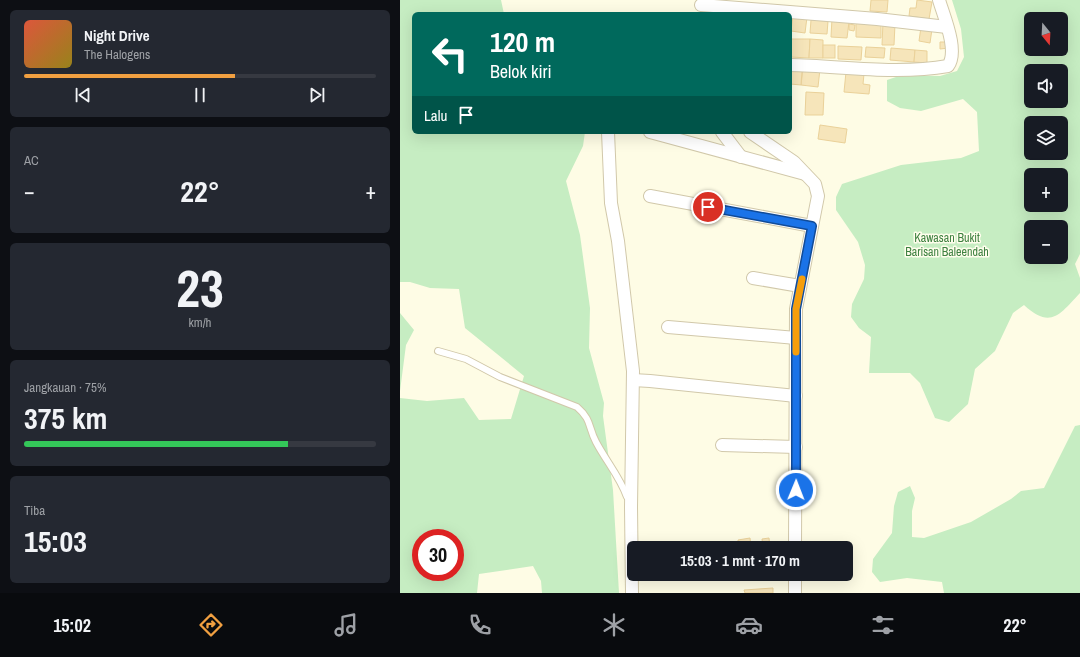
<!DOCTYPE html>
<html lang="id">
<meta charset="utf-8">
<style>
:root{--surface:#171b24;--page:#242831;--text:#f1f3f6;--muted:#9ea1a6;--line:#363941;--accent:#f1a041}
body{margin:0;font-family:"Archivo Narrow",sans-serif;background:var(--page);color:var(--text);height:100vh;display:flex;flex-direction:column;font-size:15px;white-space:nowrap}
*{box-sizing:border-box;margin:0}
p{font-size:13px;color:var(--muted)}
.icon{flex:none;width:22px;height:22px;fill:none;stroke:currentColor;stroke-width:2;stroke-linecap:round;stroke-linejoin:round}
.map{position:relative;flex:1;overflow:hidden}
.panel{display:flex;flex-direction:column;gap:10px;padding:10px;background:#0d0f14;width:400px}
.panel>*{flex:none}
.top-card{position:absolute;left:12px;top:12px;width:380px;height:122px;border-radius:6px;box-shadow:0 4px 16px #0002;background:#00695c;color:#fff;overflow:hidden}
.needle{width:26px;rotate:162deg}
.tools{position:absolute;left:624px;top:12px;display:grid;gap:8px}
.tools a{display:grid;place-items:center;width:44px;height:44px;border-radius:6px;background:var(--surface);box-shadow:0 4px 16px #0002;font-size:20px}
.speed{position:absolute;left:12px;top:529px;display:flex;gap:8px;font-size:20px;font-weight:700;text-align:center}
.speed>*{display:grid;place-content:center;width:52px;height:52px;border-radius:50%;background:var(--surface);box-shadow:0 4px 16px #0002;line-height:1}
.speed .limit{border:6px solid #d22;background:#fff;color:#111}
.pin{position:absolute;display:grid;place-items:center;width:34px;height:34px;color:#fff;margin:-17px;border:2px solid #fff;border-radius:50%;box-shadow:0 1px 4px #0007}
.me{position:absolute;width:44px;margin:-22px;rotate:1deg;stroke-linejoin:round;filter:drop-shadow(0 0 3px #0008)}
.turn{display:flex;align-items:center;gap:14px;height:84px;padding:0 12px;font-size:18px}
.turn .icon{width:52px;height:52px;stroke-width:2.5}
.turn b{display:block;font-size:28px;line-height:34px}
.then{display:flex;align-items:center;height:38px;padding:0 12px;background:#0003;gap:8px;font-size:15px}
.big{font-size:30px;font-weight:700;line-height:1.1}
.panel .widget{flex:1;display:flex;flex-direction:column;justify-content:center;gap:6px;min-width:0;padding:0 14px;border-radius:6px;background:var(--page)}
.panel .dial{align-items:center;gap:0}
.dial b{font-size:52px;line-height:1}
.song{display:flex;align-items:center;gap:12px}
.cover{width:48px;height:48px;border-radius:6px;background:linear-gradient(135deg,hsl(10 70% 55%),hsl(50 70% 35%))}
.played{height:4px;border-radius:2px;background:linear-gradient(90deg,var(--accent) 60%,var(--line) 60%)}
.keys{display:flex;justify-content:space-around;direction:ltr}
.heat{display:flex;justify-content:space-between;align-items:center;font-size:22px;direction:ltr}
.charge{height:6px;border-radius:3px;background:linear-gradient(90deg,#34c759 75%,var(--line) 0)}
.trip{position:absolute;left:227px;top:541px;width:226px;height:40px;border-radius:6px;background:var(--surface);box-shadow:0 4px 16px #0002;font-weight:700;line-height:40px;text-align:center}
.menu{display:flex;height:64px;justify-content:space-around;align-items:center;background:#090b0e;color:var(--muted)}
.menu .icon{width:28px;height:28px}
.menu .active{color:var(--accent)}
.menu b{font-size:18px;color:var(--text)}
main{display:flex;flex:1;min-height:0}
.map>svg:first-child{display:block}
.green{fill:#c6edc2;fill-rule:evenodd}
.building{fill:#f6e5ba;stroke:#ead199}
.lines{fill:none;stroke-linecap:round;stroke-linejoin:round}
.lane-casing{stroke:#d1c8aa;stroke-width:8}
.street-casing{stroke:#d1c8aa;stroke-width:14}
.lane{stroke:#fff;stroke-width:6}
.street{stroke:#fff;stroke-width:12}
.route-casing{stroke:#114b97;stroke-width:10}
.route{stroke:#1a73e8;stroke-width:7}
.slow{stroke:#f59e0b;stroke-width:7}
.labels{text-anchor:middle;dominant-baseline:central;stroke-width:3;stroke-linejoin:round;paint-order:stroke}
.park-label{font-size:12px;fill:#3e8140;stroke:#fffeed}
</style>
<main>
<section class="panel">
<div class="widget">
<div class="song"><i class="cover"></i><div><b>Night Drive</b><p>The Halogens</p></div></div>
<div class="played"></div>
<div class="keys"><svg class="icon" aria-label="previous" viewBox="0 0 24 24"><path d="M18 5L8 12l10 7zM5 5v14"/></svg><svg class="icon" aria-label="pause" viewBox="0 0 24 24"><path d="M8 5v14M16 5v14"/></svg><svg class="icon" aria-label="next" viewBox="0 0 24 24"><path d="M6 5l10 7-10 7zM19 5v14"/></svg></div>
</div>
<div class="widget"><p>AC</p>
<div class="heat"><a>−</a><b class="big">22°</b><a>+</a></div>
</div>
<div class="widget dial"><b>23</b><p>km/h</p></div>
<div class="widget"><p>Jangkauan · 75%</p><b class="big">375 km</b><div class="charge"></div></div>
<div class="widget"><p>Tiba</p><b class="big">15:03</b></div>
</section>
<div class="map">
<svg width="680" height="593" viewBox="0 0 680 593">
<rect width="100%" height="100%" fill="#fefce5"/>
<!-- green -->
<g class="green">
<path d="M0 0H101L104 14H14V132H185L183 146 166 181 180 235 190 308 189 348 204 403 203 416 213 490 219 593H142L141 581 133 566 79 574 77 593H0V398L27 401 64 398 79 420 111 419 124 376 65 328 59 289 30 288 10 282H0ZM21 538H55V572H21Z"/>
<path d="M552 0H680V254L675 264 680 278V293C660 314 651 330 624 305L613 313 595 351 575 369 568 404 549 422 535 418 520 383 510 373H469L471 337 459 328 451 317 452 304 464 279 465 265 458 242 436 210V197L442 184 501 165 561 158 579 151 577 112 563 99 521 111 500 108 487 101V80L502 75 540 76 557 71 564 57 561 29ZM631 19H661V49H631ZM631 71H661V101H631ZM631 123H661V153H631ZM631 175H661V205H631ZM631 227H661V257H631Z"/>
<path d="M0 313 14 330 6 345 0 391Z"/>
<path d="M680 425V593H544L542 582 507 578 480 582 472 572 473 559 492 533 494 506 498 492 510 486 515 498 512 511V537L524 538 571 522 611 499 621 491 644 488 675 426Z"/>
</g>
<!-- building -->
<g class="building">
<path d="M471 0H488L487 12 470 11Z"/>
<path d="M517 0 532 2 529 19 509 16 510 8H516Z"/>
<path d="M390 15H393L391 31H390Z"/>
<path d="M393 15 407 17 405 33 391 31Z"/>
<path d="M432 18 449 22 447 38 431 37Z"/>
<path d="M411 20 428 21 427 34 410 33Z"/>
<path d="M483 22 495 24 494 45H482Z"/>
<path d="M456 23 481 24V38L456 37Z"/>
<path d="M449 24 455 25 454 31 449 30Z"/>
<path d="M521 27 532 29 530 43 519 41Z"/>
<path d="M390 39H410L409 58 390 57Z"/>
<path d="M410 39 423 40V58H409Z"/>
<path d="M540 42H548L549 48 540 49Z"/>
<rect x="423" y="45" width="12" height="13"/>
<path d="M438 46 462 47 461 60 438 59Z"/>
<path d="M466 47 485 48 484 58 465 57Z"/>
<path d="M491 48 515 50 514 62 490 60Z"/>
<path d="M515 50 527 51V63L514 62Z"/>
<path d="M403 67 420 69 418 87 401 85Z"/>
<path d="M390 69 402 71 401 85 390 84Z"/>
<path d="M446 72 464 74 463 84 470 85 469 94 444 92Z"/>
<path d="M406 92 424 93 423 115H405Z"/>
<path d="M420 125 447 129 445 143 418 139Z"/>
<path d="M350 538 351 548H338V540Z"/>
<path d="M369 538 370 548H363L362 539Z"/>
<path d="M373 588V593H345L344 590Z"/>
</g>
<g class="lines">
<defs>
<path id="lane" d="M38 351 66 359 100 377 177 407C192 420 188 427 196 442 206 461 220 477 227 497"/>
<g id="street">
<path d="M301 5 477 19 547 27"/>
<path d="M390 65C442 66 496 75 548 66 559 51 544 17 539 0"/>
<path d="M208 132 211 203 218 241 233 371 231 507 232 593"/>
<path d="M250 132 405 174"/>
<path d="M322 132 341 157"/>
<path d="M350 132 394 162 415 184 418 196 396 309 395 548"/>
<path d="M250 196 412 226"/>
<path d="M353 278 400 286"/>
<path d="M268 327 396 338"/>
<path d="M233 380 250 381 396 396"/>
<path d="M322 445 396 447"/>
<path d="M395 593V574"/>
</g>
</defs>
<!-- lane casing -->
<use href="#lane" class="lane-casing"/>
<!-- street casing -->
<use href="#street" class="street-casing"/>
<!-- lane -->
<use href="#lane" class="lane"/>
<!-- street -->
<use href="#street" class="street"/>
</g>
<g class="lines">
<defs>
<path id="route" d="M308 207 412 226 396 309V490"/>
</defs>
<!-- route casing -->
<use href="#route" class="route-casing"/>
<!-- route -->
<use href="#route" class="route"/>
<!-- slow -->
<path class="slow" d="M396 352V309L402 279"/>
</g>
<g class="labels">
<!-- park labels -->
<g class="park-label">
<text x="547" y="238">Kawasan Bukit<tspan x="547" dy="14">Barisan Baleendah</tspan></text>
</g>
</g>
</svg>
<div class="tools">
<a><svg class="needle" viewBox="-14 -14 28 28"><path d="M0-13l5 13h-10z" fill="#e53935"/><path d="M0 13l5-13h-10z" fill="#9ea1a6"/></svg></a>
<a><svg class="icon" aria-label="sound" viewBox="0 0 24 24"><path d="M4 9h4l5-4v14l-5-4H4zM17 9q2 3 0 6"/></svg></a>
<a><svg class="icon" aria-label="layers" viewBox="0 0 24 24"><path d="M12 4l9 5-9 5-9-5zM3 14l9 5 9-5"/></svg></a>
<a>+</a>
<a>−</a>
</div>
<div class="speed"><div class="limit">30</div></div>
<div class="pin" style="left:308px;top:207px;background:#d93025"><svg class="icon" aria-label="arrive" viewBox="0 0 24 24"><path d="M6 21V4h12l-3 4 3 4H6"/></svg></div>
<svg class="me" style="left:396px;top:490px" viewBox="-20 -20 40 40"><circle r="17" fill="#1a73e8" stroke="#fff" stroke-width="3"/><path d="M0-11L8 9 0 5-8 9z" fill="#fff"/></svg>
<div class="trip">15:03 · 1 mnt · 170 m</div>
<div class="top-card">
<div class="turn"><svg class="icon" aria-label="left" viewBox="0 0 24 24"><path d="M17 20v-9H6M10 6l-5 5 5 5"/></svg><div><b>120 m</b>Belok kiri</div></div>
<div class="then">Lalu<svg class="icon" aria-label="arrive" viewBox="0 0 24 24"><path d="M6 21V4h12l-3 4 3 4H6"/></svg></div>
</div>
</div>
</main>
<nav class="menu">
<b>15:02</b>
<svg class="icon active" aria-label="directions" viewBox="0 0 24 24"><path d="M12 3l9 9-9 9-9-9zM9 14v-3h6M13 9l2 2-2 2"/></svg>
<svg class="icon" aria-label="music" viewBox="0 0 24 24"><path d="M9 18V5l10-2v13"/><circle cx="6" cy="18" r="3"/><circle cx="16" cy="16" r="3"/></svg>
<svg class="icon" aria-label="phone" viewBox="0 0 24 24"><path d="M5 4h4l2 5-3 2q2 4 5 5l2-3 5 2v4C11 20 4 13 5 4z"/></svg>
<svg class="icon" aria-label="climate" viewBox="0 0 24 24"><path d="M12 3v18M4 7l16 10M4 17L20 7"/></svg>
<svg class="icon" aria-label="car" viewBox="0 0 24 24"><path d="M5 17H2v-5l4-1 3-4h7l3 4 3 1v5h-3M9 17h6M6 11h13"/><circle cx="7" cy="17" r="2"/><circle cx="17" cy="17" r="2"/></svg>
<svg class="icon" aria-label="filters" viewBox="0 0 24 24"><path d="M4 7h16M4 17h16"/><circle cx="9" cy="7" r="2"/><circle cx="15" cy="17" r="2"/></svg>
<b>22°</b>
</nav>
